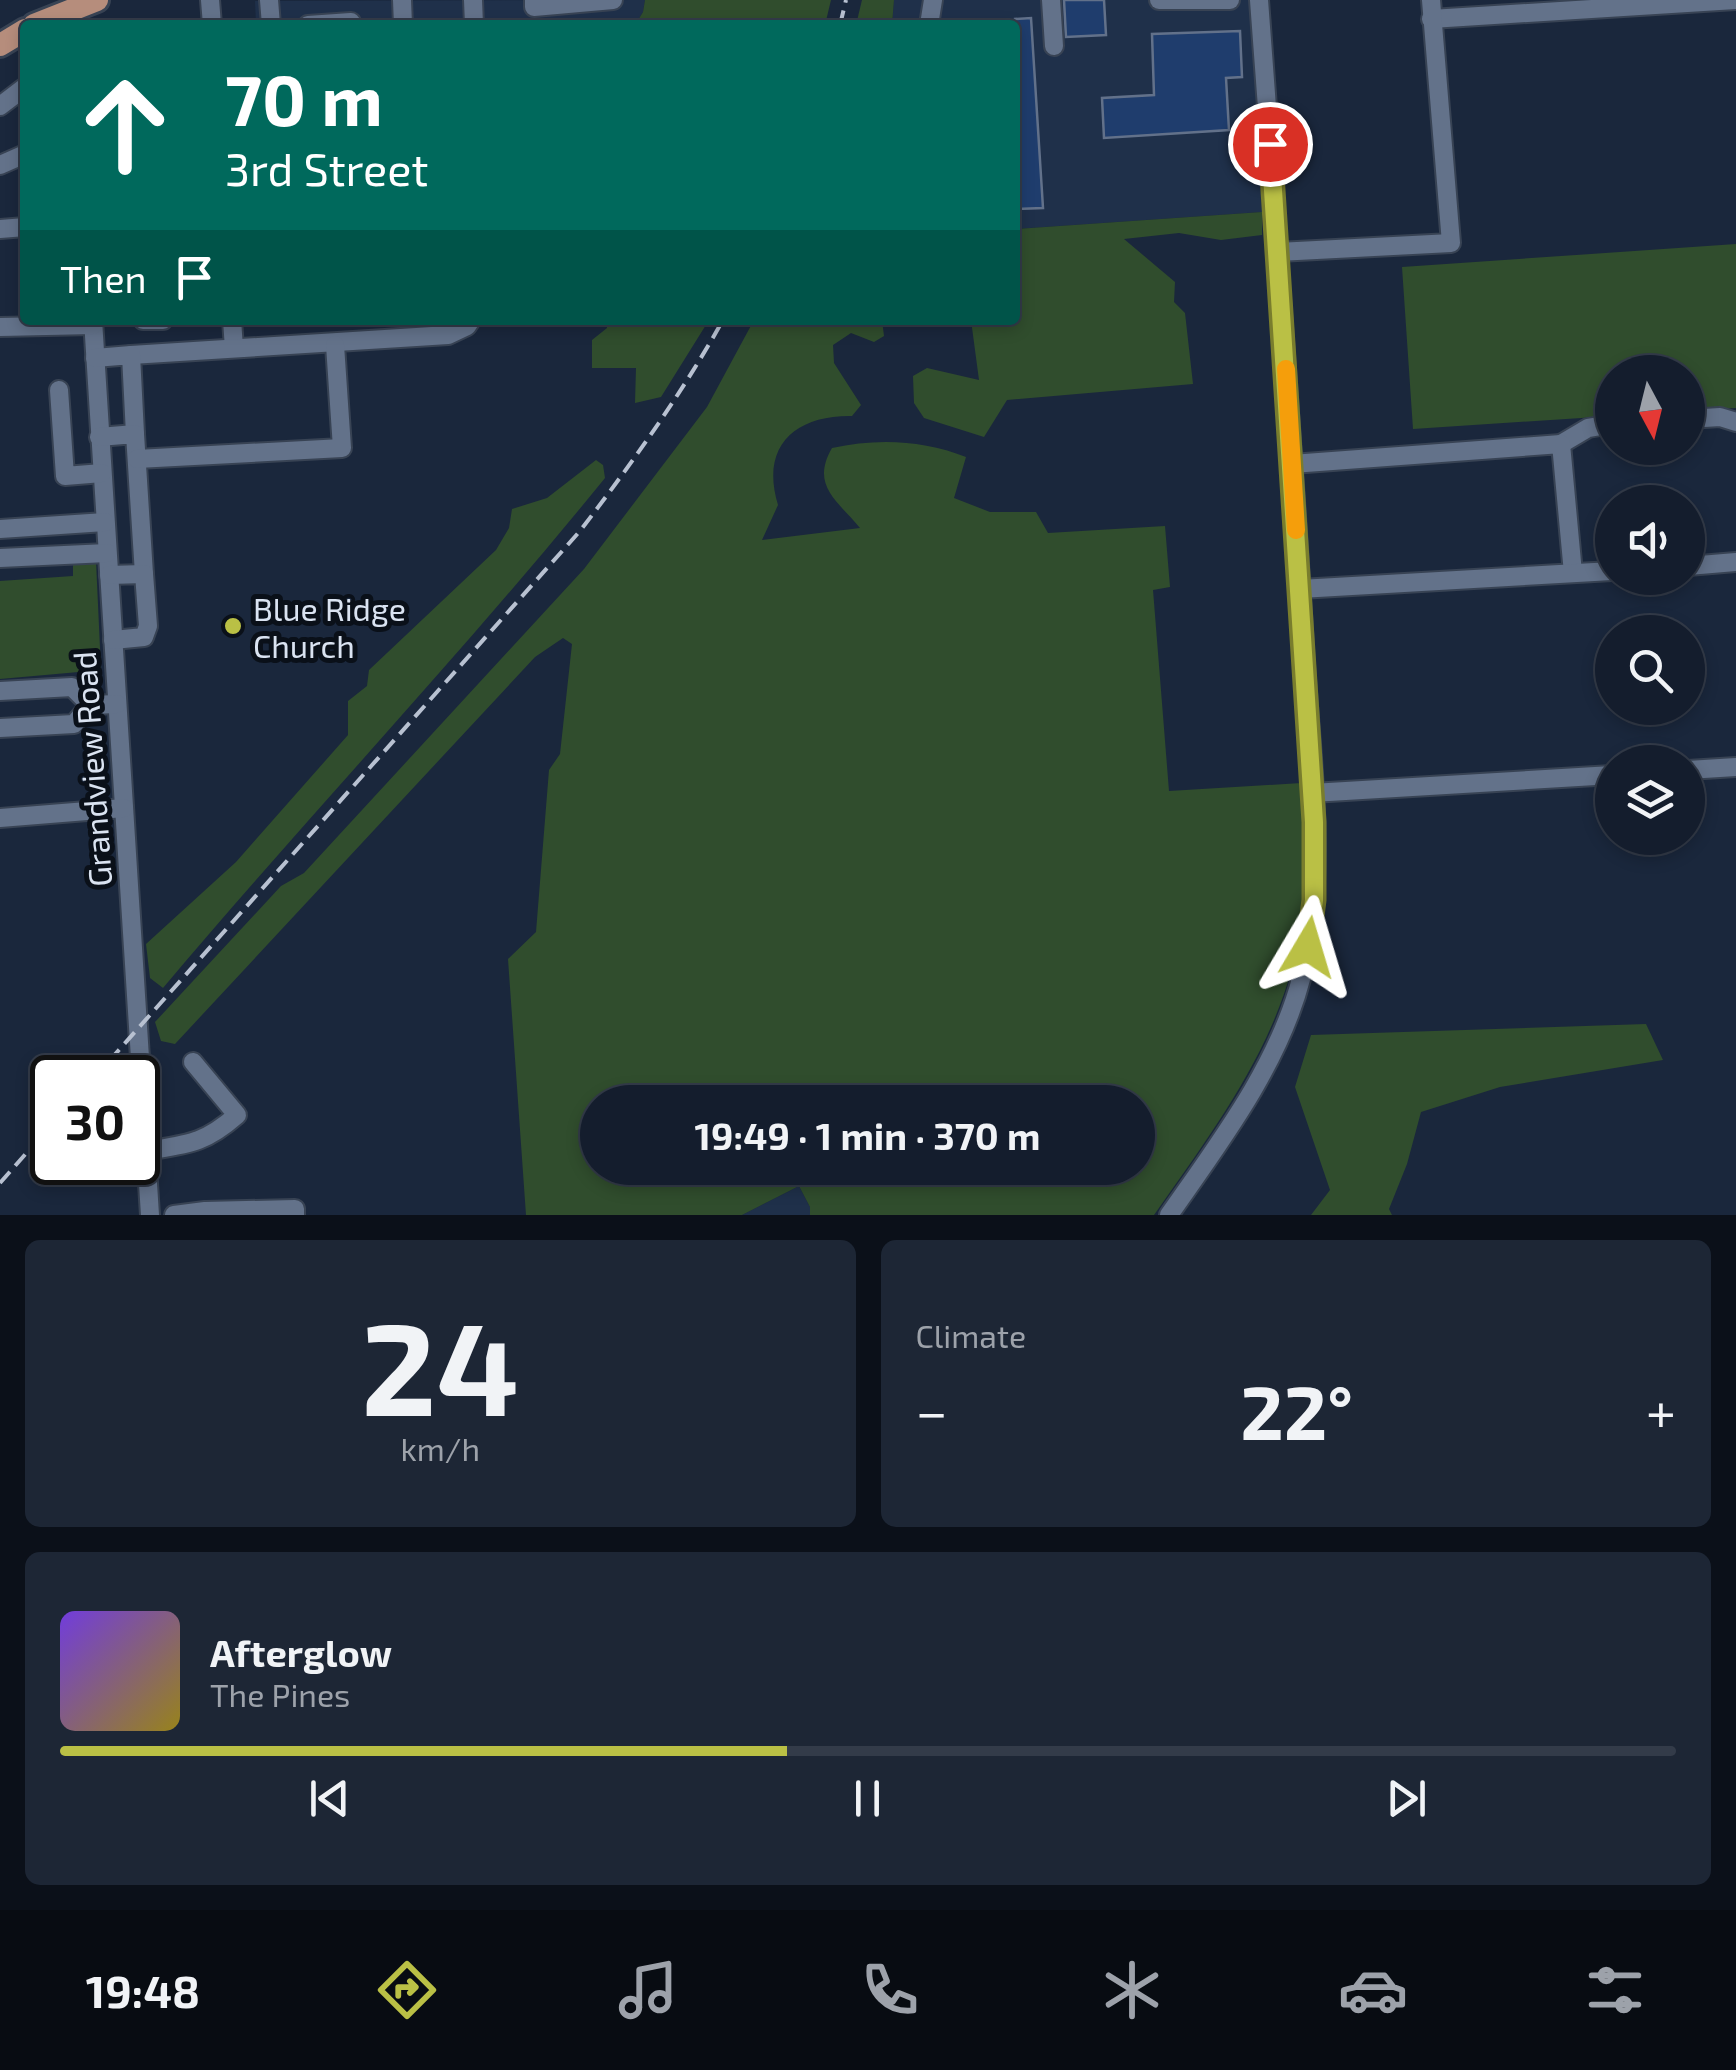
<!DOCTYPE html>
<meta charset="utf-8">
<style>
:root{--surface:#141d2d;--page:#1d2635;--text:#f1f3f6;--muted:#9da2aa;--line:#333b49;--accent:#bac045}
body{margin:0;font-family:"Exo 2",sans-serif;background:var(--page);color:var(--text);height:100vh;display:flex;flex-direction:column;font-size:38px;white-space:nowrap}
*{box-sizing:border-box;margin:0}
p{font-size:32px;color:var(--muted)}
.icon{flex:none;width:55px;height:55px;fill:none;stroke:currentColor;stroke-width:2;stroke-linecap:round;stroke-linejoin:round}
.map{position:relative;height:1215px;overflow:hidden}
.sheet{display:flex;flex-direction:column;gap:25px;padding:25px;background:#0b1019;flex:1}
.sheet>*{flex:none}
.top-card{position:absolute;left:20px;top:20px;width:1000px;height:305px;border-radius:10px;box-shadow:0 5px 15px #0003,0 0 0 2px var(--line);background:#00695c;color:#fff;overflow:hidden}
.needle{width:65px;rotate:173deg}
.controls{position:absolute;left:1595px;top:355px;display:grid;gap:20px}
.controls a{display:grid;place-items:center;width:110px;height:110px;border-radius:50%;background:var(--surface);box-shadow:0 5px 15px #0003,0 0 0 2px var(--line);font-size:50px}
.speed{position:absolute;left:30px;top:1055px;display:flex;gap:20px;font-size:50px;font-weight:700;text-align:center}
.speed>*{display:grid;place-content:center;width:130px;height:130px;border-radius:50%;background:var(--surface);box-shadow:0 5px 15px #0003,0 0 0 2px var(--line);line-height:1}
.speed .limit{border:5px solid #111;border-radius:15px;background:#fff;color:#111}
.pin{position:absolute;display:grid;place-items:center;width:85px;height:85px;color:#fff;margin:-42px;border:5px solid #fff;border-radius:50%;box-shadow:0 2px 10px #0007}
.me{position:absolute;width:110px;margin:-55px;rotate:7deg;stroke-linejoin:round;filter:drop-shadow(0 0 8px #0008)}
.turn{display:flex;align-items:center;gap:35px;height:210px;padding:0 40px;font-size:45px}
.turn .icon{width:130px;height:130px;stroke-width:2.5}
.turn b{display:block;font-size:70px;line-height:85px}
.then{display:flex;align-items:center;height:95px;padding:0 40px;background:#0003;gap:20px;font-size:38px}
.big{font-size:75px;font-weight:700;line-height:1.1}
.sheet .widget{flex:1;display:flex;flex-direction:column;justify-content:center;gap:15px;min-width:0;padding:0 35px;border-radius:15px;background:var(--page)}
.sheet .dial{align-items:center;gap:0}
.dial b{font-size:130px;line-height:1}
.song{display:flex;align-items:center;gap:30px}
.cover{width:120px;height:120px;border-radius:15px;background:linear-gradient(135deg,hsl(260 70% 55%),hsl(50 70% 35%))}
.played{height:10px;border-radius:5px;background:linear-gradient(90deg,var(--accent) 45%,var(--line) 45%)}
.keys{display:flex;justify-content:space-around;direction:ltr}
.heat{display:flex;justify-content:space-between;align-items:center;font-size:55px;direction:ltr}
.sheet .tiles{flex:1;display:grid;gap:25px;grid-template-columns:1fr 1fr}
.widget:last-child{grid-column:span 2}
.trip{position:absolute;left:580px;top:1085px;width:575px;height:100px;border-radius:50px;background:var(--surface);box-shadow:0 5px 15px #0003,0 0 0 2px var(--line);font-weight:700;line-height:100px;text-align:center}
.tabs{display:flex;height:160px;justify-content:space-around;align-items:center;background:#080c12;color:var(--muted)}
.tabs .icon{width:70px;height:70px}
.tabs .active{color:var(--accent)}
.tabs b{font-size:45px;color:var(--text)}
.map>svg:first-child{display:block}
.built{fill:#1f304a}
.green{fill:#304d2d;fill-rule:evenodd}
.building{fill:#1f3d6d;stroke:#62718a;stroke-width:2.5}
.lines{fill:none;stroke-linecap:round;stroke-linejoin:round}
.minor-casing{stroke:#384354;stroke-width:22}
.major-casing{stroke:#384354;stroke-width:28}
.minor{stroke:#63728a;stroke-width:18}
.major{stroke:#b68d7c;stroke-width:22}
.rail{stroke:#b8c1d1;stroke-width:4;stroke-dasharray:15 8;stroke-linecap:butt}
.route-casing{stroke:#797d2d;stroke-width:25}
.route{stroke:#bac045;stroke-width:18}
.slow{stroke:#f59e0b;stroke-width:18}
.poi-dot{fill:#bac045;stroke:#0a1019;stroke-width:4}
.labels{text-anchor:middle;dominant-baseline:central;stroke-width:10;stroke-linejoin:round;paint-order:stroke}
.poi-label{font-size:32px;fill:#dae3f1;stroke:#0a1019;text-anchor:start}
.street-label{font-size:32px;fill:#dae3f1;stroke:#0a1019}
</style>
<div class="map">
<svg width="1736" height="1215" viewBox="0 0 1736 1215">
<rect width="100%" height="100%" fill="#1a273c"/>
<!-- built -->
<g class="built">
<path d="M645 0 643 12 635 25H256L255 1Z"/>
<path d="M894 0H1251L1262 212 1015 229V25H892Z"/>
<path d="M799 1186 810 1207V1215H742Z"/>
</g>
<!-- green -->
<g class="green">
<path d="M645 0H831L825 25H635L643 12Z"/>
<path d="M862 0H894L892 25H856Z"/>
<path d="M1262 212V235L1221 240 1179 233 1124 239 1175 282 1174 302 1185 313 1193 384 1007 400 984 437 924 418 914 403 913 376 927 368 979 380 971 320H1015V229Z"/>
<path d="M1736 244V408L1688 411V372H1612V416L1413 429 1402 267Z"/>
<path d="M607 320H709L661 397 635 403 636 368H592V340L607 328Z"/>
<path d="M754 320H882L884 336 874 342 851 333 833 345 834 363 861 405 852 416C795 415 760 446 778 505L762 540 860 528C838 501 810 486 832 448 877 438 923 440 966 457L954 498 990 512H1036L1048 533 1165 526 1170 587 1153 590 1169 791 1301 783C1304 828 1307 876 1301 922 1287 1034 1217 1125 1154 1215H810V1207L799 1186 742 1215H526L508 959 536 932 549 770 560 754 572 644 563 638 535 657 175 1044 161 1041 155 1022 281 886 304 873 584 569 707 407ZM598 1102H1138V1168H598Z"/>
<path d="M596 460 603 465 605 478C463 653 308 816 163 988L150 978 146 944 236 862 348 735V701L367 686 369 670 496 550 509 528 512 509 547 498Z"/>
<path d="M96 561 101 670 0 679V581L73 576V563Z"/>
<path d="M1646 1024 1663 1060 1500 1087 1421 1112 1407 1164 1389 1209 1392 1215H1311L1330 1190 1295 1087 1311 1035Z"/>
</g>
<!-- building -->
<g class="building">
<path d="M1064 0H1104L1106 35 1066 37Z"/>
<path d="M1031 18 1043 208 1015 209V19Z"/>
<path d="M1240 31 1242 77 1226 78 1229 130 1104 138 1102 98 1154 95 1152 34Z"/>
</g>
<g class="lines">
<defs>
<g id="minor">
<path d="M210 0 212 25"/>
<path d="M269 0 271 25"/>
<path d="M402 0 403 25"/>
<path d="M473 0 474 25"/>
<path d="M534 0V7L613 0"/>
<path d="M1051 0 1054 46"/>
<path d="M1159 0H1230"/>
<path d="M1431 19 1736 0"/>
<path d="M308 25 351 22"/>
<path d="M929 25 933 0"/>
<path d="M0 106 25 87"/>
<path d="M0 165 25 154"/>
<path d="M0 229 25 227"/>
<path d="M1278 252 1451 243 1431 0"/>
<path d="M93 320 150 1215"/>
<path d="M143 320H163"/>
<path d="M232 320 234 348"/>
<path d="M0 327 93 325"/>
<path d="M131 355 448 335 467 326 471 320"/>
<path d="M95 358 131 355 135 434"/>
<path d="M59 390 65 476 102 473"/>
<path d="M1688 419 1720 417 1736 422"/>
<path d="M99 437 135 434 144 574"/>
<path d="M1561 444 1588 428 1612 424"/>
<path d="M137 459 342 448 335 345"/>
<path d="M1292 464 1561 444 1573 573"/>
<path d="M0 529 105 522"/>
<path d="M0 558 107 553"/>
<path d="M1688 566 1736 562"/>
<path d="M109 575 144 574 148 626 144 637 113 640"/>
<path d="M1300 589 1612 571"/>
<path d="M0 691 72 687 90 705"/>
<path d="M0 728 74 724 90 705 117 704"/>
<path d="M1688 770 1736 767"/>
<path d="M1312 793 1612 775"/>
<path d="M0 818 124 808"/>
<path d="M146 1151C188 1144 204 1144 237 1115L193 1062"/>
<path d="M174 1215 205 1211 295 1209V1215"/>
<path d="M1169 1215C1220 1142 1278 1066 1301 979 1329 873 1310 756 1304 648 1292 432 1275 216 1259 0"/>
</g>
<g id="major">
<path d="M34 25 97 0"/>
<path d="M0 45 25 30"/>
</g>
</defs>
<!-- minor casing -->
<use href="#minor" class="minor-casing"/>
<!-- major casing -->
<use href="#major" class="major-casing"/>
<!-- minor -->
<use href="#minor" class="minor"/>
<!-- major -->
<use href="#major" class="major"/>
<!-- rail -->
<g class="rail">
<path d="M840 25 846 0"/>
<path d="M94 1078 580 531C632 463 681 395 723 320"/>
<path d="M0 1183 52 1124"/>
</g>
</g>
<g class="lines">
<defs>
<path id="route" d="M1270 144 1314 822V900L1308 947"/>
</defs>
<!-- route casing -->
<use href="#route" class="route-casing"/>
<!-- route -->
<use href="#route" class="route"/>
<!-- slow -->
<path class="slow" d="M1286 369 1296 530"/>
</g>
<!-- markers -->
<circle class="poi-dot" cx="233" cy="626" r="10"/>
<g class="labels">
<!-- poi labels -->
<g class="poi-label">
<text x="253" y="608">Blue Ridge<tspan x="253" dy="37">Church</tspan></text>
</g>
<!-- street labels -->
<g class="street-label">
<text transform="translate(91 769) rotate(-94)">Grandview Road</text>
</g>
</g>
</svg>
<div class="controls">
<a><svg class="needle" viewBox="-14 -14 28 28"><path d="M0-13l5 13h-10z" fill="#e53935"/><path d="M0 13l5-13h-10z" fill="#9da2aa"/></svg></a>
<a><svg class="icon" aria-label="sound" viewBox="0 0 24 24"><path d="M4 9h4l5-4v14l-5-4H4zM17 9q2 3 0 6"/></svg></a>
<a><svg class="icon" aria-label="search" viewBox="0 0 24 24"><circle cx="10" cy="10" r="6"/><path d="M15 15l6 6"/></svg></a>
<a><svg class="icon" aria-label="layers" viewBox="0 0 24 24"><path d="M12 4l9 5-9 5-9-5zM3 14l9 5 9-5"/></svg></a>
</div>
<div class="speed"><div class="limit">30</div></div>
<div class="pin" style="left:1270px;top:144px;background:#d93025"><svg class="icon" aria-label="arrive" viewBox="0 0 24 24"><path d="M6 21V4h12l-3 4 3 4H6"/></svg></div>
<svg class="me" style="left:1308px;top:947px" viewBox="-20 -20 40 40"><path d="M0-17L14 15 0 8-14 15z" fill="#bac045" stroke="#fff" stroke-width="4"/></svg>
<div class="trip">19:49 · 1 min · 370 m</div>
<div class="top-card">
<div class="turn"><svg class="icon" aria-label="ahead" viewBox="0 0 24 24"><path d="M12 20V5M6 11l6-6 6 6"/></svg><div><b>70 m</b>3rd Street</div></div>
<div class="then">Then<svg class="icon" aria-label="arrive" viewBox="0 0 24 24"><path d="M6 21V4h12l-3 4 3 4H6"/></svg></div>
</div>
</div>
<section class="sheet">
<div class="tiles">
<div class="widget dial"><b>24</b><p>km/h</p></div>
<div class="widget"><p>Climate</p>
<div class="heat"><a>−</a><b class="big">22°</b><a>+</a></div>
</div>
<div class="widget">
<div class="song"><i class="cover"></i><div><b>Afterglow</b><p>The Pines</p></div></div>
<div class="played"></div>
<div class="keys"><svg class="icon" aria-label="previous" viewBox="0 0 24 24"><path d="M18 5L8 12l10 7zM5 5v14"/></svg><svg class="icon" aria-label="pause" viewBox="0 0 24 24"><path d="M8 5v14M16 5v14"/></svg><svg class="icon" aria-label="next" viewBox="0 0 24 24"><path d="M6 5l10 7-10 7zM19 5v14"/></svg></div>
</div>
</div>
</section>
<nav class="tabs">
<b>19:48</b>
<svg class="icon active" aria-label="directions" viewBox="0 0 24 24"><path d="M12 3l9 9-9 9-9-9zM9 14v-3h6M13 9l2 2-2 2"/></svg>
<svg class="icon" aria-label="music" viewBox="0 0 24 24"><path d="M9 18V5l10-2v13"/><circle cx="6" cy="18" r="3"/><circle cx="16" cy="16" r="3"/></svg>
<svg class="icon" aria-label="phone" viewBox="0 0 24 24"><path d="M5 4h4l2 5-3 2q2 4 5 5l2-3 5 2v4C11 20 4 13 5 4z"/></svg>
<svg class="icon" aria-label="climate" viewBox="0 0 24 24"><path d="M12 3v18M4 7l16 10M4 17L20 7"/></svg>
<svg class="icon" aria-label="car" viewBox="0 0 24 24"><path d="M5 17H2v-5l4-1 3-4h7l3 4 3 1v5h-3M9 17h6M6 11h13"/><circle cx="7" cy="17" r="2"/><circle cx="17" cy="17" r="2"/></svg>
<svg class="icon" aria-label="filters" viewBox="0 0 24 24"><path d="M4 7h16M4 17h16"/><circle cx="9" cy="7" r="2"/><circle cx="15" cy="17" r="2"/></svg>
</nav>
